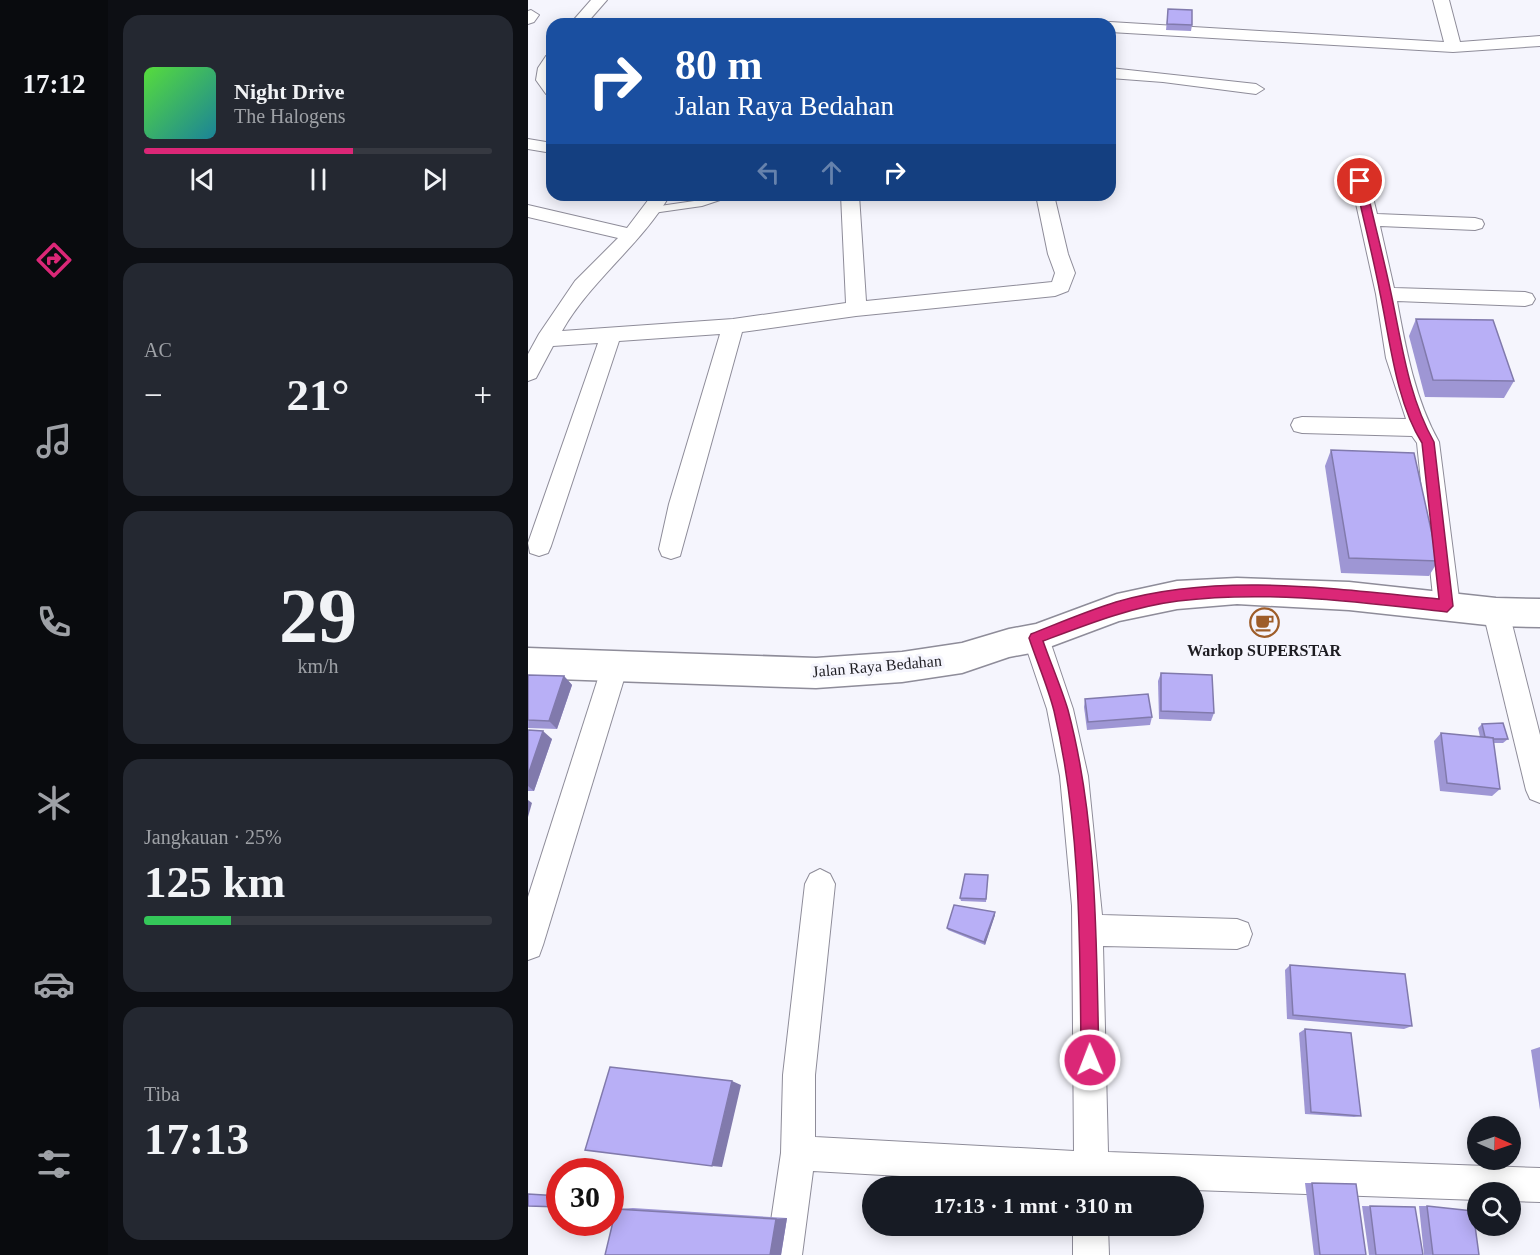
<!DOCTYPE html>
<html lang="id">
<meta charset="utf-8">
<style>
:root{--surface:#171b24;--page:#242831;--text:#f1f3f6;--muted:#9ea1a6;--line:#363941;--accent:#db2777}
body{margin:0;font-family:"Times New Roman",serif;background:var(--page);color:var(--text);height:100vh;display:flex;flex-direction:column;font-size:22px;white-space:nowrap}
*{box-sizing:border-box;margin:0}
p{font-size:20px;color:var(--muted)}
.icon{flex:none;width:33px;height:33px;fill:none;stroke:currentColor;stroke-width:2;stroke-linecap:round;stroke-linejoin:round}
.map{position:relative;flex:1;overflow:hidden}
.panel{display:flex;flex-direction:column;gap:15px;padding:15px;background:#0d0f14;width:420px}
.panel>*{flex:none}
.hud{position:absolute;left:18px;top:18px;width:570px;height:183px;border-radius:18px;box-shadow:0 3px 15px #0003;background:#1a4fa0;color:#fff;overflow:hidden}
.needle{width:39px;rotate:92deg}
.fabs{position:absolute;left:939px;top:1116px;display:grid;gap:12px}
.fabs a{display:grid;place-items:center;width:54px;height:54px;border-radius:50%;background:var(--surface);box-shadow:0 3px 15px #0003;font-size:30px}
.speed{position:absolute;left:18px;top:1158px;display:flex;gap:12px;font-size:30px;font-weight:700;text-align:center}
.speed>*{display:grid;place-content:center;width:78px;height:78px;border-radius:50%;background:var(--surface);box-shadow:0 3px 15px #0003;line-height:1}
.speed .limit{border:9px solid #d22;background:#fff;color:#111}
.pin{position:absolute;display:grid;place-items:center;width:51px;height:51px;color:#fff;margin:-26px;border:3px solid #fff;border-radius:50%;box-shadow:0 2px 6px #0007}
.me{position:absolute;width:66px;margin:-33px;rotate:359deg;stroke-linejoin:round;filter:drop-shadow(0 0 4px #0008)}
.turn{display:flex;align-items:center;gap:21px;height:126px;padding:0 30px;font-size:27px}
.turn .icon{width:78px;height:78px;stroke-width:2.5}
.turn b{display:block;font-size:42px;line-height:51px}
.lanes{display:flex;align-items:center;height:57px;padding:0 30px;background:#0003;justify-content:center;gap:30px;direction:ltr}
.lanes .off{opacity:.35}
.big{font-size:45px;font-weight:700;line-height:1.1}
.panel .tile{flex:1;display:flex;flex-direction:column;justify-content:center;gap:9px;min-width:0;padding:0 21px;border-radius:18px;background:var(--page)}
.panel .dial{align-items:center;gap:0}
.dial b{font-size:78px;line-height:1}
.song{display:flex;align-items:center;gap:18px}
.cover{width:72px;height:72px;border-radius:9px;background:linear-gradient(135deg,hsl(110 70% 55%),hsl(190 70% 35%))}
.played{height:6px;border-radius:3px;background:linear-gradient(90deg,var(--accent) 60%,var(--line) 60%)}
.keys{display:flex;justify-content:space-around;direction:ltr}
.heat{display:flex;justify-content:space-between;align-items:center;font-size:33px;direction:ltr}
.charge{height:9px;border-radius:4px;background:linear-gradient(90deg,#34c759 25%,var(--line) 0)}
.trip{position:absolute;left:334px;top:1176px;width:342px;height:60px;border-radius:30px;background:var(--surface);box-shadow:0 3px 15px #0003;font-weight:700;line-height:60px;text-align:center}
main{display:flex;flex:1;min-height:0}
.dock{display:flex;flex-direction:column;width:108px;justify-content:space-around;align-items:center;background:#090b0e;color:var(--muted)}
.dock .icon{width:42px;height:42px}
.dock .active{color:var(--accent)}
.dock b{font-size:27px;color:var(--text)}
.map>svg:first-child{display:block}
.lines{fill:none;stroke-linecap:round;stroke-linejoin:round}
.service-casing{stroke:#8e8c99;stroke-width:2}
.minor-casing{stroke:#8e8c99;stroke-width:2}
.tertiary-casing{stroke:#8e8c99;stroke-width:3}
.service{fill:#fff;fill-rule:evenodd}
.minor{fill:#fff;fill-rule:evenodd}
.tertiary{fill:#fff;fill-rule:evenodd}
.wall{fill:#9e96d4}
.shaded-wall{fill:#817aac}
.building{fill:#b8aff6;stroke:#817aac;stroke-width:1.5}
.route{fill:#db2777;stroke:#8e194d;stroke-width:1.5}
.labels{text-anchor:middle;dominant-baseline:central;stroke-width:6;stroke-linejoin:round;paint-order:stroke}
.poi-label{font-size:16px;font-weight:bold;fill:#1d1c21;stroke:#f5f5fd}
.street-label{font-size:16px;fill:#1d1c21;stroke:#f5f5fd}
</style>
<main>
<nav class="dock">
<b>17:12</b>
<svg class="icon active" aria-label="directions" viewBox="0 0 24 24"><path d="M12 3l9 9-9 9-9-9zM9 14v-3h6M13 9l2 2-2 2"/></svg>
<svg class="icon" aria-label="music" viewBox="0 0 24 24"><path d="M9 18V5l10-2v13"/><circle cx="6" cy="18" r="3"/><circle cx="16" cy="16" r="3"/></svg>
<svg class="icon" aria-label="phone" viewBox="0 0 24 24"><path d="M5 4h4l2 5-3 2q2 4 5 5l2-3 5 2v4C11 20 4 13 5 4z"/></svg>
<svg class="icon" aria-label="climate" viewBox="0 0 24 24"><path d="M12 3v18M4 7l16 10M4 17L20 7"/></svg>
<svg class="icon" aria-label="car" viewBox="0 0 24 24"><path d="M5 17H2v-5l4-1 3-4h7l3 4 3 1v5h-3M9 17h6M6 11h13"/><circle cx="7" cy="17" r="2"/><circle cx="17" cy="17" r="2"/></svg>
<svg class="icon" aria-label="filters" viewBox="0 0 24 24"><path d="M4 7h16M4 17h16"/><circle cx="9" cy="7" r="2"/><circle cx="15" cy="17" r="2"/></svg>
</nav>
<section class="panel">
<div class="tile">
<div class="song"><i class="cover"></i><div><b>Night Drive</b><p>The Halogens</p></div></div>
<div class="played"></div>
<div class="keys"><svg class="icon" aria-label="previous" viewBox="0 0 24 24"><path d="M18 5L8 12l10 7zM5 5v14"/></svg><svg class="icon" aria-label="pause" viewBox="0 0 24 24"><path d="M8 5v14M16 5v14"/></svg><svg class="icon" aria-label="next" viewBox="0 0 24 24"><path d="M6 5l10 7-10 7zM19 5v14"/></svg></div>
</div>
<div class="tile"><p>AC</p>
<div class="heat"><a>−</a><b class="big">21°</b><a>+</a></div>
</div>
<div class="tile dial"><b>29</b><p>km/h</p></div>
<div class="tile"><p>Jangkauan · 25%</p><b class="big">125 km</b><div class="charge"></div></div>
<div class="tile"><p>Tiba</p><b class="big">17:13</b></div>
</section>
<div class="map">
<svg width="1012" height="1255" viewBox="0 0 1012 1255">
<rect width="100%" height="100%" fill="#f5f5fd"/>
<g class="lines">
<defs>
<path id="service" d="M191 195H207L174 206 125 213 120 210 125 207 173 200Z"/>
<g id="minor">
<path d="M63 0H79L58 24H42Z"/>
<path d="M905 0H921L932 42 1012 36V46L925 52 582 32V24H576L582 22 916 42Z"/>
<path d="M3 10 11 15 6 22 0 24V11Z"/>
<path d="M24 54V95L18 94 8 80 10 68 18 56Z"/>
<path d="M582 68 728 84 736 89 728 94 635 82 582 78Z"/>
<path d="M0 139 24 143V153L0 149Z"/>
<path d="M832 175 838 177 841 181 849 214 947 218 954 220 956 224 954 228 947 230 852 226 866 288 997 292 1004 294 1007 299 1004 304 997 306 869 301C878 350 887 399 911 442L932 606 928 614 919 617 910 614 906 606 889 443 884 436 774 433 766 431 763 425 766 419 774 417 878 419 858 358 848 294 823 181 826 177Z"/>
<path d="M124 195H142C112 246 63 280 34 331L205 319 318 303 313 195H331L338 301 524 282 527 273 520 254 508 195H526L540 254 547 273 540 291 527 296 328 316 214 332 152 556 143 559 134 556 131 549 141 504 192 334 91 341 23 546 20 553 11 556 2 553 0 543 70 343 25 346 8 378 0 381V354L11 334 47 281 90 238 0 217V205L99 228Z"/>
<path d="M968 601 977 604 981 612 1012 735V803L1002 799 998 790 955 612 959 604Z"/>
<path d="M508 627 517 630 521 638 545 709 560 776 574 915 709 919 720 923 724 934 720 945 709 949 575 946 580 1152 1012 1168V1202L982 1201V1192H950V1200L666 1190V1186H547L285 1171 274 1255H238L253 1153 255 1075 277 884 282 874 292 869 302 874 307 884 287 1075V1137L546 1151 544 906 532 776 519 709 495 638 499 630Z"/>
<path d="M87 655 96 658 100 666 15 945 11 956 0 960V897L74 666 78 658Z"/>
<path d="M545 1226H580L581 1255H545Z"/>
</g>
<path id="tertiary" d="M709 578 821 582 968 598 1012 599V627L968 626 821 610 709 604 649 609 591 621 508 652 481 657 434 673 374 682 288 688 0 678V648L288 658 374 652 434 643 481 629 508 624 589 594 649 581Z"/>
</defs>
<!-- service casing -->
<use href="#service" class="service-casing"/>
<!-- minor casing -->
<use href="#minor" class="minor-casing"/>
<!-- tertiary casing -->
<use href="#tertiary" class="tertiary-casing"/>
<!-- service -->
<use href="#service" class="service"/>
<!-- minor -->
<use href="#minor" class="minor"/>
<!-- tertiary -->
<use href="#tertiary" class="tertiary"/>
</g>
<!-- wall -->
<g class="wall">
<path d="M640 9 664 25 663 31 638 30Z"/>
<path d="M888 319 986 381 976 398 897 397 881 336Z"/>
<path d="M803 450 910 561 901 576 813 573 797 466Z"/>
<path d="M633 673 686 713 683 721 631 719 630 681Z"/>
<path d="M0 675 36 676 44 685 29 729 0 728Z"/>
<path d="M557 699 624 717 622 725 559 730 556 707Z"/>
<path d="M954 724 980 739 975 743H965L972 789 964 796 912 791 906 741 913 733 952 737 950 728Z"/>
<path d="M0 730 24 739 6 791H0Z"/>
<path d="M460 875 458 902 433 901 432 898Z"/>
<path d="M467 912V915L457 945 420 930 419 928Z"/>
<path d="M762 965 884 1026 876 1029 759 1019 757 970Z"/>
<path d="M777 1029 833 1116 826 1117 777 1114 771 1033Z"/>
<path d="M1012 1047V1110L1003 1050Z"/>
<path d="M777 1183H784L838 1255H786Z"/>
<path d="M834 1206 887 1207 895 1255H841Z"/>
<path d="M891 1206H899L951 1255H896Z"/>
<path d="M105 1208 259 1218 253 1255 88 1209Z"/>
</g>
<!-- shaded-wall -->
<g class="shaded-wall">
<path d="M36 676 44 685 29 729 21 721Z"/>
<path d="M15 731 24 739 6 791 0 786V775Z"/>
<path d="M0 800 4 803 0 817Z"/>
<path d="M467 912V915L457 945 456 942Z"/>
<path d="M204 1081 213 1085 194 1167 184 1166Z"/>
<path d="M259 1218 253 1255H242L248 1219Z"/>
</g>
<!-- building -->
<g class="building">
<path d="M640 9 664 10V25L639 24Z"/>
<path d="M888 319 965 320 986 381 905 380Z"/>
<path d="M803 450 886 453 910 561 821 558Z"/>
<path d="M633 673 684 675 686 713 633 711Z"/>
<path d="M0 675 36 676 21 721 0 720Z"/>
<path d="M620 694 624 717 560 722 557 699Z"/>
<path d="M975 723 980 739H965V738L957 737 954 724Z"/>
<path d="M0 730 15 731 0 775Z"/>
<path d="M913 733 965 738 972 789 919 783Z"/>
<path d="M437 874 460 875 458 899 432 898Z"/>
<path d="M426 905 467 912 456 942 419 928Z"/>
<path d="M762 965 877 974 884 1026 765 1015Z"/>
<path d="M777 1029 823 1033 833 1116 783 1112Z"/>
<path d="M82 1067 204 1081 184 1166 57 1150Z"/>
<path d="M784 1183 828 1184 838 1255H792Z"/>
<path d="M0 1194 32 1196V1207L0 1206Z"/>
<path d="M842 1206 887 1207 895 1255H848Z"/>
<path d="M899 1206 945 1211 951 1255H905Z"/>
<path d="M88 1209 248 1219 242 1255H77Z"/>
</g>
<!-- route -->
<path class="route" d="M828 179 837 181C845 218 855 255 863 293 874 344 880 396 906 442L925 606 919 612C830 602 739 590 650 601 603 607 560 624 515 641 523 664 533 687 540 710 570 823 568 943 571 1060L568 1066 562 1068 556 1066 553 1060C552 943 553 825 526 711 520 687 509 662 501 638L503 634C531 623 559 611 588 602 692 572 806 589 911 599L894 443C868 402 862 340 852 293 845 256 835 218 827 181Z"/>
<!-- icons -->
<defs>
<symbol id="cafe-ring" viewBox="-11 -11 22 22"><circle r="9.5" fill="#f5f5fd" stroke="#9e5d29" stroke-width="1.5"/><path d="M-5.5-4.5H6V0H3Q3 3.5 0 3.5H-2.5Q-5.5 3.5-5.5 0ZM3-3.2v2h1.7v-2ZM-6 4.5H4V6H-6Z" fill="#9e5d29"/></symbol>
</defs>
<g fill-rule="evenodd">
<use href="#cafe-ring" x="720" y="606" width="33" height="33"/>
</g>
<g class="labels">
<!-- poi labels -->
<g class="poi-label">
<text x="736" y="650">Warkop SUPERSTAR</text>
</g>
<!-- street labels -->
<g class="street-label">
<text transform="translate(349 666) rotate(-5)">Jalan Raya Bedahan</text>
</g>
</g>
</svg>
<div class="fabs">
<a><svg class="needle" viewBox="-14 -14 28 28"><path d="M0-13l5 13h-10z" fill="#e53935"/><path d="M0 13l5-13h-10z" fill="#9ea1a6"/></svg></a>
<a><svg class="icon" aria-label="search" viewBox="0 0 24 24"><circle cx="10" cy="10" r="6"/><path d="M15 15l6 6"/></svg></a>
</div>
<div class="speed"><div class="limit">30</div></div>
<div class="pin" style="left:832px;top:181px;background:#d93025"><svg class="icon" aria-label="arrive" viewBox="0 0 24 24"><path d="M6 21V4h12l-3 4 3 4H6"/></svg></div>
<svg class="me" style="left:562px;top:1060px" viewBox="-20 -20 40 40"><circle r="17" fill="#db2777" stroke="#fff" stroke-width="3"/><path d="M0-11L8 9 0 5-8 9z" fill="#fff"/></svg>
<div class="trip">17:13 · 1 mnt · 310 m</div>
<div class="hud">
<div class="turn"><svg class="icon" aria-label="right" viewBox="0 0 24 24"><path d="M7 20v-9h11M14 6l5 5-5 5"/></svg><div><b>80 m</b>Jalan Raya Bedahan</div></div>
<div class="lanes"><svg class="icon off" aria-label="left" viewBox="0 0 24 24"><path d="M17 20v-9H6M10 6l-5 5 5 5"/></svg><svg class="icon off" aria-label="ahead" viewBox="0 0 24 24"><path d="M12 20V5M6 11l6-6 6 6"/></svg><svg class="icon" aria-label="right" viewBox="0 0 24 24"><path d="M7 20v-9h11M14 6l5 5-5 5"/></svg></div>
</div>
</div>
</main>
